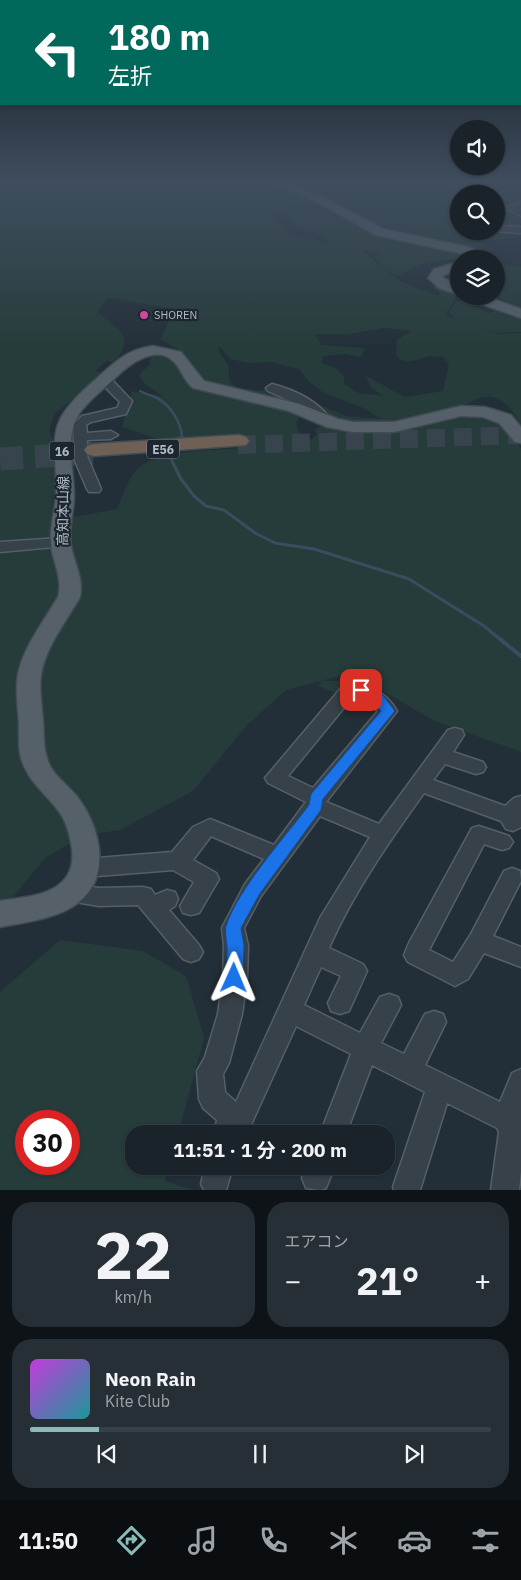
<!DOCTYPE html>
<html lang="ja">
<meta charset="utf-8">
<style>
:root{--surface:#1a232a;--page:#272f36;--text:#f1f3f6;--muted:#9fa4a8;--line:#384047;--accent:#8bbbb9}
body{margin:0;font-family:"IBM Plex Sans","Noto Sans JP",sans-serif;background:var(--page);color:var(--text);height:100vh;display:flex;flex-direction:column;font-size:19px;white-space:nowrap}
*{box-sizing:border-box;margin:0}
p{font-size:16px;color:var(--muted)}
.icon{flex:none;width:28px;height:28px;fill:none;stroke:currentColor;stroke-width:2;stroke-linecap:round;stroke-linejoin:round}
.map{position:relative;height:1190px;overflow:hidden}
.sheet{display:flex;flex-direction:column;gap:12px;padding:12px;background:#0e1317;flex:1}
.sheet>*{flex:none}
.banner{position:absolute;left:0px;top:0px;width:521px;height:105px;box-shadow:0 1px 4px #0004,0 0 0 1px var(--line);background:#00695c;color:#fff;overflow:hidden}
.buttons{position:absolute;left:450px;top:120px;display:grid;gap:10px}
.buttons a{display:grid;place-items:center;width:55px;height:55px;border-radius:50%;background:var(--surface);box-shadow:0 1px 4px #0004,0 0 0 1px var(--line);font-size:25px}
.speed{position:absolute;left:15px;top:1110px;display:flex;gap:10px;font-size:25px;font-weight:700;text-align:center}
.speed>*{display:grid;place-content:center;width:65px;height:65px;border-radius:50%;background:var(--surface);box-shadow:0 1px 4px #0004,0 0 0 1px var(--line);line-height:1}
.speed .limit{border:8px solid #d22;background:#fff;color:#111}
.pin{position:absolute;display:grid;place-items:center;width:42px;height:42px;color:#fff;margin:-21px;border-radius:10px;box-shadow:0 2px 8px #0006}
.me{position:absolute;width:55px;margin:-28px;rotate:1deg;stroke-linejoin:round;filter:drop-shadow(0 0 4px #0008)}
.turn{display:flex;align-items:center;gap:18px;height:105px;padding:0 25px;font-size:22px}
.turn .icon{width:65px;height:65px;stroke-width:2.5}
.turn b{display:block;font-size:35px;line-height:42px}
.big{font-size:38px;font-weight:700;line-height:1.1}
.sheet .tile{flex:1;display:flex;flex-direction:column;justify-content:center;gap:8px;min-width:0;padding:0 18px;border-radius:20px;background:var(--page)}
.sheet .dial{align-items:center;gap:0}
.dial b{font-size:65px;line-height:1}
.song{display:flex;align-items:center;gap:15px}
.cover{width:60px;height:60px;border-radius:8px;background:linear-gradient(135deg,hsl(290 70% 55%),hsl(180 70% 35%))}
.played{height:5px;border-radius:2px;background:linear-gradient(90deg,var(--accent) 15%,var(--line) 15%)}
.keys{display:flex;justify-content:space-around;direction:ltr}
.heat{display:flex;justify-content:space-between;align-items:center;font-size:28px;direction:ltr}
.sheet .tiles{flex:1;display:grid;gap:12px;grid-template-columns:1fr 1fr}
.tile:last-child{grid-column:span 2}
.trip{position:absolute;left:125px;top:1125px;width:270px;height:50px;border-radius:20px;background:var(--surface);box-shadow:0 1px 4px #0004,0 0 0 1px var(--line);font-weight:700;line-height:50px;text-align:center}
.tab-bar{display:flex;height:80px;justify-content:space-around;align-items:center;background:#0a0e11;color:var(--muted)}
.tab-bar .icon{width:35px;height:35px}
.tab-bar .active{color:var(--accent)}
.tab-bar b{font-size:22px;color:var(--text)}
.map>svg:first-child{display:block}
.green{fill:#263c3a;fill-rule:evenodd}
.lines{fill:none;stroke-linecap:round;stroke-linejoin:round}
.stream-far2{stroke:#384e5e;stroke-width:2.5}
.stream-far1{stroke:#384e5e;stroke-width:3}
.stream{stroke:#384e5e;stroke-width:4}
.highway-tunnel-far1{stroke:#38444d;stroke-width:18;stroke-dasharray:18 9;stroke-linecap:butt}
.highway-tunnel{stroke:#38444d;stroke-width:23;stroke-dasharray:23 12;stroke-linecap:butt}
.minor-casing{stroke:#555f67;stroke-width:3}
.major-casing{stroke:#404a52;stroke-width:3}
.highway-casing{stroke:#424c54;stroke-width:3}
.minor{fill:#374149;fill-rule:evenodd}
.major{fill:#556069;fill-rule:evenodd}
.highway{fill:#6e6054;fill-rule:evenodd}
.route{fill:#1a73e8;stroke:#114b97}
.hotel-dot{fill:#d1479c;stroke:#1c262e;stroke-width:2}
.labels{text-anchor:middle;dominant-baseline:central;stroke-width:4.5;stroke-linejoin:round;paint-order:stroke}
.far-poi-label{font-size:11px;fill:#b2bcc5;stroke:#1c262e;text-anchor:start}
.shield{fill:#1c262e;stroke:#858f98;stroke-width:1}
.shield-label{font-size:12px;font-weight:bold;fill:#b2bcc5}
.street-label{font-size:14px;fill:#b2bcc5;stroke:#1c262e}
</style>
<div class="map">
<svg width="521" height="1190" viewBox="0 0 521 1190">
<rect width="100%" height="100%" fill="#232f38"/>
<!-- green -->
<g class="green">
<path d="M0 184H521V201L506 206 510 215H521V237L487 241 481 253 448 245 407 242 466 254 467 257 425 263 398 276 383 268 374 257 381 252 362 250 399 281 438 296 440 293 433 288 434 285 468 299 456 298 446 313 448 317 456 319 449 313 456 301H463L488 313 496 311 521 320V332L497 333 480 327 498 334 521 333V426C515 413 506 400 492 397 480 395 470 403 459 407 422 418 368 432 331 418 323 414 316 406 310 401L346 416 381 419 366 409 324 393 309 382 299 369 271 362 248 363 230 359 219 346V352L228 364 230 383 239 388 263 391 265 386 290 396 316 413 211 386 196 376 188 360 180 350 160 339 169 321 183 310 107 298 97 312C117 327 137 337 114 362L107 361 95 371 101 373 83 392 55 413 49 430 55 446 58 467 52 506 59 520 117 509C122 497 127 481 136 471 152 450 218 450 244 448L242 437 180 440 155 438 122 427 132 391 164 397 144 383 139 375 150 364V357L160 356 174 359 184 379 189 384 301 413 296 424 304 445 317 435 315 429 322 426 388 432 460 415H488L508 428 521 449V752L435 721 351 673 286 690 247 725 193 791 120 830 84 835 45 858 13 897 0 901ZM459 194H496V231H459ZM334 204 359 222V228L348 220 335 216 337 211 292 208 288 211 290 221C304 234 319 228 331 244L291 235 271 217 286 212 290 207ZM384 328 411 331 397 340 396 355C406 368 417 358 430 356 434 356 439 357 443 357L449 364 443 391 405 397 366 376 371 388 383 396 358 393 344 384V376L335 368 322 363 323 356 345 354 360 357 366 348 321 345 315 334H349Z"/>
<path d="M513 265 521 267V311C510 307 505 299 494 296H496V267Z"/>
<path d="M322 681H347L349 683 339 693H336L318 686Z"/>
<path d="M60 940 143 951 186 976 204 1038 178 1134H134V1166H169L165 1181 193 1190H0V992ZM26 1121H69V1164H26Z"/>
</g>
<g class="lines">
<!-- stream-far2 -->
<g class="stream-far2">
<path d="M140 391C145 394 150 395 155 397 170 404 181 422 182 437L173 440"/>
<path d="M169 446V450"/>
</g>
<!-- stream-far1 -->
<path class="stream-far1" d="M169 449 172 461 181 479 194 496 206 506 224 510 255 533 275 543 314 549 409 579 484 626 501 640"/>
<!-- stream -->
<path class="stream" d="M500 639 521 656"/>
<!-- highway-tunnel-far1 -->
<path class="highway-tunnel-far1" d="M238 445 521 435"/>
<!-- highway-tunnel -->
<path class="highway-tunnel" d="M0 459 94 453"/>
<defs>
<g id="minor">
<path d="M521 202V208H518L521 210V216L505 208Z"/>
<path d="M496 226 521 227V233L494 231H496Z"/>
<path d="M100 379 113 381 132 401 126 414 91 422 86 425 87 433 111 431 118 435 111 439 87 440V456L101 489 99 492H89L87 489 73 456 74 424 82 416 117 408 120 402 105 387 96 386 94 383Z"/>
<path d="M272 384C295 390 318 401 331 420L325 424 320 423 304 407 268 391 266 388Z"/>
<path d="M60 538 65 540 68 543 65 546 0 552V542Z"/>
<path d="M354 685C373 686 388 695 397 711L326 802 379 824 448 730 455 728 462 730 464 735 453 752 483 762 486 767 483 772 476 774 445 764 433 780 505 806 514 798 521 796V827L513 831 506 829 501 821 424 793C389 842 353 893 329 948L363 964 367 971 349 1011 340 1014 331 1011 328 1003 341 976 321 967 304 1005 360 1033 380 997 389 994 398 997 401 1005 381 1043 404 1054 425 1014 434 1011 443 1014 446 1022 425 1065 500 1102 512 1073 521 1069V1171L519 1190H491L499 1132 497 1128 447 1103 420 1190H394L393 1187 425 1092 372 1065 346 1134H320L351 1054 296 1026 250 1127 241 1131 240 1134H214L217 1120 203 1108 199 1099 197 1071 205 1057 218 1014 223 978 224 945 222 928 245 884 264 859 211 836 193 860 216 873 219 879 199 913 191 915 183 913 180 906 194 882 173 870 85 877 77 874 74 868 77 862 85 859 172 852 193 827 210 819 274 845 306 802 268 783 265 778 341 688ZM352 698 364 699 378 711 313 788 288 776ZM320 816 370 837 320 918 236 1102 225 1092 223 1074 229 1063 242 1014 247 978 248 945 244 928 261 896Z"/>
<path d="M479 826 509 836 513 842 509 848 502 850 484 844 429 950 453 962 471 934 504 871 512 868 520 871 521 881 493 936 521 947V967L484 953 468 979 455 986 408 962 404 955 409 943 472 828Z"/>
<path d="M71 884 99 888 143 887 151 889 155 895 167 890 175 892 178 899 175 906 169 910 199 945 203 952 199 959 191 962 183 959 138 905 99 906 63 900 60 893 63 886Z"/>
<path d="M205 1166H233L226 1190H204L201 1184Z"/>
<path d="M307 1166H335L326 1188 320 1190 306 1188 302 1178Z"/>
</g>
<g id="major">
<path d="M278 184H293L327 199 384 229 472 248 481 253 482 259H470L464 254 376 235 319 203Z"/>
<path d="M459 262V270L444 275 442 277 459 286V295L439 288 428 278 434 269Z"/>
<path d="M465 296H485L521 309V318L467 299Z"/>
<path d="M153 346 181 352 204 381 300 404 338 419 353 422H394L461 406 485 407 511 415 521 427V443L515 442 499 423 483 417 461 416 394 432H353L327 427 289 411 193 388C185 382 182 372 176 364 158 341 128 365 114 379 103 389 91 399 81 411 63 435 74 468 74 496 74 512 68 529 71 545 74 564 84 578 80 597 66 622 46 646 41 675 39 690 42 705 43 720 44 733 43 746 47 758 51 775 69 785 79 799 100 828 112 876 79 902 58 919 25 922 0 927V901C33 896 77 894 72 849 70 836 67 823 60 813 47 794 27 781 21 758 18 747 19 735 19 724 18 707 15 691 18 674 24 646 44 621 58 597 63 578 53 563 51 545 49 528 55 512 56 495 57 434 42 426 95 380 114 363 127 349 153 346Z"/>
</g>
<path id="highway" d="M239 435 246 437 249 441 246 445 94 456 87 454 84 450 87 446 94 444Z"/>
</defs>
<!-- minor casing -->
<use href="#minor" class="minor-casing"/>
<!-- major casing -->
<use href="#major" class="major-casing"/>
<!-- highway casing -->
<use href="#highway" class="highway-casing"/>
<!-- minor -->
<use href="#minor" class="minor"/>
<!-- major -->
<use href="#major" class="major"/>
<!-- highway -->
<use href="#highway" class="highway"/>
</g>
<!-- sky -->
<linearGradient id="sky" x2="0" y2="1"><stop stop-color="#131a1f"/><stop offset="0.52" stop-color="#3f4d5e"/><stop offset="1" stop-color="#3f4d5e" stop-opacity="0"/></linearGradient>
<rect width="521" height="351" fill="url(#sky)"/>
<!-- route -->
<path class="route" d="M361 686 382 694 395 711 323 799 321 810 259 895 241 928 244 945 243 978 240 983 234 985 229 983C224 974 227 963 227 953 228 945 224 933 226 926 238 889 285 837 309 805L311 794 381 711 372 701 357 693 355 690 357 687Z"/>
<!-- markers -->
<circle class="hotel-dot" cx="144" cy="315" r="5"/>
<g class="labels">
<!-- far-poi labels -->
<g class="far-poi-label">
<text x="154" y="315">SHOREN</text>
</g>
<!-- shield labels -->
<g class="shield">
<rect x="147" y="439.5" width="32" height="19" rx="4"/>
<rect x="49.5" y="441.5" width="25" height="19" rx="4"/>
</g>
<g class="shield-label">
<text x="163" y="449">E56</text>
<text x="62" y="451">16</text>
</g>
<!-- street labels -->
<g class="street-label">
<text transform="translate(63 511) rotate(-89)">高知本山線</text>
</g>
</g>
</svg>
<div class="buttons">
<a><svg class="icon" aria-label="sound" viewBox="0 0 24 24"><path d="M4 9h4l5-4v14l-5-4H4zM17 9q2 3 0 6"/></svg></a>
<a><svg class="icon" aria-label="search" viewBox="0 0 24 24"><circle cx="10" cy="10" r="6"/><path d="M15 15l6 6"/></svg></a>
<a><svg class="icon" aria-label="layers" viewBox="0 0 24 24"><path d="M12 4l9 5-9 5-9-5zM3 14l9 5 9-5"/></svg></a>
</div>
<div class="speed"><div class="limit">30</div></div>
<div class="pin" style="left:361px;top:690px;background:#d93025"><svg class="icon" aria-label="arrive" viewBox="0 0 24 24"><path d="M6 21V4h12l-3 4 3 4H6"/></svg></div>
<svg class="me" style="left:234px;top:978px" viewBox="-20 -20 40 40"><path d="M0-17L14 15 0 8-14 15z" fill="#1a73e8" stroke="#fff" stroke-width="4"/></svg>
<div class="trip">11:51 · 1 分 · 200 m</div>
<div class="banner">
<div class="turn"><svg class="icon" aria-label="left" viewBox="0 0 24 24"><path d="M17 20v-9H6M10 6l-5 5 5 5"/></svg><div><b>180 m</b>左折</div></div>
</div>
</div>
<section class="sheet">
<div class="tiles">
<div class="tile dial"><b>22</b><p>km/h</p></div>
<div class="tile"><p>エアコン</p>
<div class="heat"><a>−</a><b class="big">21°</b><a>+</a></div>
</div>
<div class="tile">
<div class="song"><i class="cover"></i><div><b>Neon Rain</b><p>Kite Club</p></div></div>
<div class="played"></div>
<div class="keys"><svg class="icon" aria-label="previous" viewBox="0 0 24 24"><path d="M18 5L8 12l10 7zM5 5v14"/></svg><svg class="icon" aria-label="pause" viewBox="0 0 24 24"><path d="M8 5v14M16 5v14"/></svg><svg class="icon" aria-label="next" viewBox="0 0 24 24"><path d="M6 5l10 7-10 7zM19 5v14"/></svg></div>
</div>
</div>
</section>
<nav class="tab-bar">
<b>11:50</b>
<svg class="icon active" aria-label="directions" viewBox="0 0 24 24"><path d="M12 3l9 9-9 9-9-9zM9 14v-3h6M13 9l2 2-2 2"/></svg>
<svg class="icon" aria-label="music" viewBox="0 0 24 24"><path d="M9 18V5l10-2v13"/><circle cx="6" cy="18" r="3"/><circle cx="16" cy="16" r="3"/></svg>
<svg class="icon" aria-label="phone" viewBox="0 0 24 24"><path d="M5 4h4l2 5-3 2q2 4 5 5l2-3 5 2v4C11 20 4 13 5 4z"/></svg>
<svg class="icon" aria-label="climate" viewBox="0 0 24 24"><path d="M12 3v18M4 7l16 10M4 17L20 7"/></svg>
<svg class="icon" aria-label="car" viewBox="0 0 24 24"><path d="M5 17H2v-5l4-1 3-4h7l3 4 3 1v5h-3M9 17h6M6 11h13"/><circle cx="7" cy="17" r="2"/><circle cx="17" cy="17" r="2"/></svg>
<svg class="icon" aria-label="filters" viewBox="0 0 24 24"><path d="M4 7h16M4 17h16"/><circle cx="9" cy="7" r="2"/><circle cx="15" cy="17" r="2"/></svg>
</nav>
